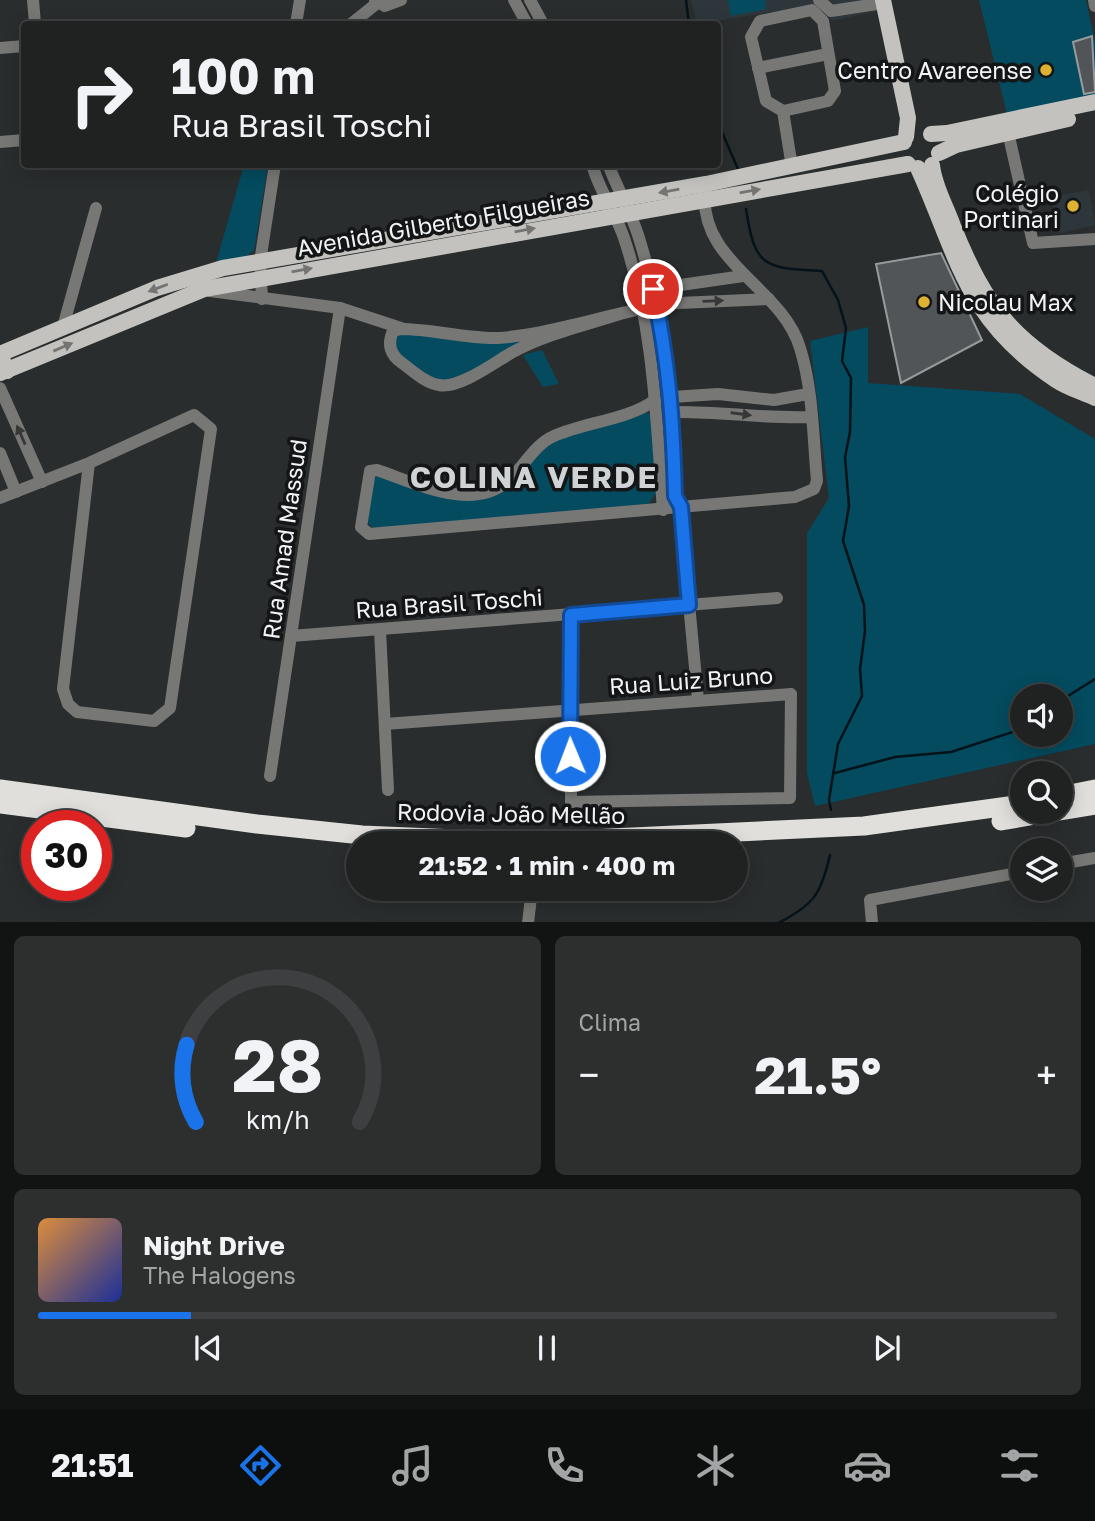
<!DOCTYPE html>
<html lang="pt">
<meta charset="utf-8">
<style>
:root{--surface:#202222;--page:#2d2f2f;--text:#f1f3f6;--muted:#a2a4a5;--line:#3d3f40;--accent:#1a73e8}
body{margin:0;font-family:"Golos Text",sans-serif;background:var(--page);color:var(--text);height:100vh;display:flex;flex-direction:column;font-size:26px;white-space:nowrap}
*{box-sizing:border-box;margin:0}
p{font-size:23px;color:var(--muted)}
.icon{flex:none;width:38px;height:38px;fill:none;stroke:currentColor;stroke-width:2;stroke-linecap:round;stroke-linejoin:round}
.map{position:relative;height:922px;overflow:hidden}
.drawer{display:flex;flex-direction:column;gap:14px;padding:14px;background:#121313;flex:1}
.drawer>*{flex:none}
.banner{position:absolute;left:21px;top:21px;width:700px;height:147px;border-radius:7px;box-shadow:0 4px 18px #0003,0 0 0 2px var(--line);background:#202222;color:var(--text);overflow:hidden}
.buttons{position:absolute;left:1010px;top:684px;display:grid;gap:14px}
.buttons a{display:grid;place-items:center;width:63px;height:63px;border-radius:50%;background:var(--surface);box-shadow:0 4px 18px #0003,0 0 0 2px var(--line);font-size:35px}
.speed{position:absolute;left:21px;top:810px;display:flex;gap:14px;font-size:35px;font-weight:700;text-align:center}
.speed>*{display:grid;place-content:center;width:91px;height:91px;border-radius:50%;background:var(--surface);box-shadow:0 4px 18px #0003,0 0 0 2px var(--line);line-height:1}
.speed .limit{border:10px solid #d22;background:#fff;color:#111}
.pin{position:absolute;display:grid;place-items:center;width:60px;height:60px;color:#fff;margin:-30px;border:4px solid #fff;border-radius:50%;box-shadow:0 2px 7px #0007}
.me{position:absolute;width:77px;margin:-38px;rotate:359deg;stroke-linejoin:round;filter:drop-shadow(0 0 5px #0008)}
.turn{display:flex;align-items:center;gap:24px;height:147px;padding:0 35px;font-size:32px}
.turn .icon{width:91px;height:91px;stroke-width:2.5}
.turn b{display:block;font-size:49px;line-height:60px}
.big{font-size:52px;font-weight:700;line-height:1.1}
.drawer .tile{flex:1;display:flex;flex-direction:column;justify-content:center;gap:10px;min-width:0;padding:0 24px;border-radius:10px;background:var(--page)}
.drawer .dial{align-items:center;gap:0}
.dial svg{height:182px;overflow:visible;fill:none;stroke:var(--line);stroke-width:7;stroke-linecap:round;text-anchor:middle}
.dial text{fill:var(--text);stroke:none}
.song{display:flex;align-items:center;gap:21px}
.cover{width:84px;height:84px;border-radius:10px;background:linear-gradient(135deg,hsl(30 70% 55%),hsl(230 70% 35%))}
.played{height:7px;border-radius:4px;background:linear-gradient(90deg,var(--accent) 15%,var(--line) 15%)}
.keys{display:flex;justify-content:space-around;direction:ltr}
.heat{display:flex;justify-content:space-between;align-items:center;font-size:38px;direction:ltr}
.drawer .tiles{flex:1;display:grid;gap:14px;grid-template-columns:1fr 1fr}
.tile:last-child{grid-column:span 2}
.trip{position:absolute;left:346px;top:831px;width:402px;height:70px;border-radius:35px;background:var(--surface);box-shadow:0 4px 18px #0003,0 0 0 2px var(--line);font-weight:700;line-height:70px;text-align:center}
.tabs{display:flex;height:112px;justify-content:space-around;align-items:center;background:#0d0e0e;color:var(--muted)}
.tabs .icon{width:49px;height:49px}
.tabs .active{color:var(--accent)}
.tabs b{font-size:32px;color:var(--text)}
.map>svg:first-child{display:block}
.built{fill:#2d373b}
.green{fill:#044b5f;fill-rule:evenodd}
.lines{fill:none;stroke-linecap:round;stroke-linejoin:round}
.stream{stroke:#041319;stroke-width:2.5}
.building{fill:#525557;stroke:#979b9d;stroke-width:2}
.minor{stroke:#777775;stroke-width:12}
.major{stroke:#c3c2bf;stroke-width:16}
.highway{stroke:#e1dfdc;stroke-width:19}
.oneway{fill:#747473}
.oneway2{fill:#373737}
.route-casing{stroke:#114b97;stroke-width:18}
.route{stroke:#1a73e8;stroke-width:12}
.poi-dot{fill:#ddb233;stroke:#141516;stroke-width:2.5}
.labels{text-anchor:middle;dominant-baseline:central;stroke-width:7;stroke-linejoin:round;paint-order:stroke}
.poi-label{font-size:23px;fill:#f1f3f4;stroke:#141516;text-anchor:end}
.street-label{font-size:23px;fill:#f1f3f4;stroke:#141516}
.district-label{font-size:30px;font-weight:bold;letter-spacing:2px;fill:#cfd3d5;stroke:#141516}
</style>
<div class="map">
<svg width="1095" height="923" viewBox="0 0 1095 923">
<rect width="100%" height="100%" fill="#2a2d2e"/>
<!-- built -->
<g class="built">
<path d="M691 0H879L881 10 833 21 815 5 697 24Z"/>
<path d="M1089 190 1095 225 1059 233 1051 197Z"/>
</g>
<!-- green -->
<g class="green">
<path d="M728 0H765L766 9 731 16Z"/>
<path d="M979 0H1086L1095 42V98L1008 118Z"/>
<path d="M244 165H268L254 251 244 258 216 263Z"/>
<path d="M581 324 448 382 427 378 392 348 395 333 497 340Z"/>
<path d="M868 327V383L1020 394 1095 439V744L815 806 807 773V533L829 498 810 341ZM1022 696H1060V735H1022Z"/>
<path d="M542 350 559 384 543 387 523 355Z"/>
<path d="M643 411 652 415 657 492 647 506 373 528 366 521 372 481 377 476C409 485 449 504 482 499 508 496 518 466 537 451 566 429 609 422 643 411Z"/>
</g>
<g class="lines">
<!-- stream -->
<g class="stream">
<path d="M686 0 689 24"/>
<path d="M718 123 738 169"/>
<path d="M746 209C755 268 764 268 822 271L838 300 846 328 842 361 851 378 850 432 845 457 849 506 843 541 864 605 865 631 860 669 862 696 838 744 829 800 831 810"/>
<path d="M1060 701 1095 679"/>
<path d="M835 773 895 757 951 752 1022 729"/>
<path d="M778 923C814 905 821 894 830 855"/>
</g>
</g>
<!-- building -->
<g class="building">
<path d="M1092 36 1095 92 1084 94 1073 42Z"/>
<path d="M941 253 982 340 901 383 876 264Z"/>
</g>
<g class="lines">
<!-- minor -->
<g class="minor">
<path d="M33 0 35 24"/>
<path d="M375 0 385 6 401 0"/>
<path d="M514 0 527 24"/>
<path d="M530 0 543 24"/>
<path d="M819 0 831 11 883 3"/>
<path d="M1094 0 1095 6"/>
<path d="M812 10 823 21 835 91 828 101 783 111 766 101 751 37 760 21Z"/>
<path d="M296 24 300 0"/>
<path d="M351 24 376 4"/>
<path d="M0 48 24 46"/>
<path d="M758 68 828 54"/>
<path d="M783 111 792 167"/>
<path d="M1008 132 1033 243 1095 239"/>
<path d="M0 142 24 140"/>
<path d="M592 164C599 191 616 213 624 238 654 326 656 419 663 510"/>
<path d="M608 164C618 190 631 212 639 238 666 325 673 406 675 496L680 507 698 700"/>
<path d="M653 289 743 276"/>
<path d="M210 291 340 308 404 329"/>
<path d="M262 299 260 262 275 164"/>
<path d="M656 304 769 299"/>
<path d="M623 313C586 325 545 334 511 353 494 363 459 389 439 385 425 383 413 371 402 363 390 355 387 344 393 331L401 329C433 329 466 339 498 338 544 335 596 318 641 309"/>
<path d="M63 327 96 208"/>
<path d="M0 388 42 482"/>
<path d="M672 397 718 394 774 400 808 394"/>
<path d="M655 400C628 420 585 422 554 436 535 444 524 466 509 480 473 513 416 483 377 470L370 471 361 527 369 534 795 497 814 489 817 481C813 438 813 389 800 348 782 287 699 263 705 192"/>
<path d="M673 412C719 411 764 419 811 417"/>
<path d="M0 453 16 492"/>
<path d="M0 498 89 463 194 415 211 429 170 708 154 721 77 712 68 704 63 689 89 463"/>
<path d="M380 630 388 790"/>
<path d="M291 636 777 598"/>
<path d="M385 724C520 714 655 703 791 694L790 798 571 802V615"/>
<path d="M270 776 340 308"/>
<path d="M1060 864 1095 858"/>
<path d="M528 923 532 889"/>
<path d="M872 923 870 900 1022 872"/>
</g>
<!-- major -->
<g class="major">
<path d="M883 0 908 118 906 137"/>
<path d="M931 134 947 133 1095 102"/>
<path d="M939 153 956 145 1068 119"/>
<path d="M932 165C934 186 946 206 953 226 986 308 1015 345 1095 386"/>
<path d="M918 168C959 259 965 320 1056 380 1068 388 1082 392 1095 398"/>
<path d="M7 371 0 354 157 288 223 268 706 184 904 142"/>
<path d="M0 373 204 289 908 164"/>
</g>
<!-- highway -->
<g class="highway">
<path d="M0 789 257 824 362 835 527 842 864 826 1022 804"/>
<path d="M1060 796 1095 789"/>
<path d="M0 804 186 828"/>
<path d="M1060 811 1095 805"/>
<path d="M1001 821 1052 812"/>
</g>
</g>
<!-- one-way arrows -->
<defs><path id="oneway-solid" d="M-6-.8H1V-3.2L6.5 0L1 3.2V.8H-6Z" transform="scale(1.75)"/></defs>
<g class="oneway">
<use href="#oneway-solid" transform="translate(669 191) rotate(170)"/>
<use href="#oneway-solid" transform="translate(750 191) rotate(-10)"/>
<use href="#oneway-solid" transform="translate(525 230) rotate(-10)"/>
<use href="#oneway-solid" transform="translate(302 270) rotate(-10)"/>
<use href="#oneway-solid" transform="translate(158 288) rotate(159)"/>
<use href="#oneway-solid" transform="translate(63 347) rotate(-23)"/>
</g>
<g class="oneway2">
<use href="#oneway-solid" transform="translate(713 301) rotate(-2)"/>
<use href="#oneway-solid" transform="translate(741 414) rotate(8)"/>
<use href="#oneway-solid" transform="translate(21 435) rotate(-114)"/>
</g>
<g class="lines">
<defs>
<path id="route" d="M570 756 571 615 689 605 681 507 675 496C673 421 669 363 653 289"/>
</defs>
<!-- route casing -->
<use href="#route" class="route-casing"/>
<!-- route -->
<use href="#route" class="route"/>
</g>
<!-- markers -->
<g class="poi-dot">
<circle cx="1046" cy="70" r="7"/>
<circle cx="1073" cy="206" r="7"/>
<circle cx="924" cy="302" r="7"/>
</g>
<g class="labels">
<!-- poi labels -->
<g class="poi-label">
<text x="1032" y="70">Centro Avareense</text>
<text x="1059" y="193">Colégio<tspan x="1059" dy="26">Portinari</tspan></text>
<text x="938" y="302" text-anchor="start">Nicolau Max</text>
</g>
<!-- street labels -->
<g class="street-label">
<text transform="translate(443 222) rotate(-10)">Avenida Gilberto Filgueiras</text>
<text transform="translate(284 539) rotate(-82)">Rua Amad Massud</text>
<text transform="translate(449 603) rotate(-4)">Rua Brasil Toschi</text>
<text transform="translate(691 680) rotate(-4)">Rua Luiz Bruno</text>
<text transform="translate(511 813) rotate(1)">Rodovia João Mellão</text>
</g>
<!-- district labels -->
<g class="district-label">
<text x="534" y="477">COLINA VERDE</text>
</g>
</g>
</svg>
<div class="buttons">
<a><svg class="icon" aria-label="sound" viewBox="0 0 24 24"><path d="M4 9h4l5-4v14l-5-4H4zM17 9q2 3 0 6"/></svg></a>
<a><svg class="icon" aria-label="search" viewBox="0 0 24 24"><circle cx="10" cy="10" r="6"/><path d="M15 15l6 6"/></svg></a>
<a><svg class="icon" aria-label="layers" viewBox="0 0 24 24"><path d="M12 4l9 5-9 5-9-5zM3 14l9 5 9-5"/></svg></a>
</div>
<div class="speed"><div class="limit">30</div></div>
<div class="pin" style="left:653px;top:289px;background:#d93025"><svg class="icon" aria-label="arrive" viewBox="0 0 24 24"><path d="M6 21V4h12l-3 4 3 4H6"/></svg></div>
<svg class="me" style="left:570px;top:756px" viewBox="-20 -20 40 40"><circle r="17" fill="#1a73e8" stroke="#fff" stroke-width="3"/><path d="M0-11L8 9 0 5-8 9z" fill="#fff"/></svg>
<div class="trip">21:52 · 1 min · 400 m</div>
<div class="banner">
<div class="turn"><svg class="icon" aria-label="right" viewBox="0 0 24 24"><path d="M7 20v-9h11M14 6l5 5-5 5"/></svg><div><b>100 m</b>Rua Brasil Toschi</div></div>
</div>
</div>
<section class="drawer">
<div class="tiles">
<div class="tile dial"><svg viewBox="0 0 100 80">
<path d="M14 69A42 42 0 1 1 86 69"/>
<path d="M14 69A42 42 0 0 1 10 35" stroke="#1a73e8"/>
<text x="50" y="56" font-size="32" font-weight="700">28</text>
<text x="50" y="72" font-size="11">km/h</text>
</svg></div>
<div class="tile"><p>Clima</p>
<div class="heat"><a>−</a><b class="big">21.5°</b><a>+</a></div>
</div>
<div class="tile">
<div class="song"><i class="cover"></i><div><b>Night Drive</b><p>The Halogens</p></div></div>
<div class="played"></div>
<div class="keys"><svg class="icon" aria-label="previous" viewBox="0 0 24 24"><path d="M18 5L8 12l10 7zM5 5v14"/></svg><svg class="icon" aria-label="pause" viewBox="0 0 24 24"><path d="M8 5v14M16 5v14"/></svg><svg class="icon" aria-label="next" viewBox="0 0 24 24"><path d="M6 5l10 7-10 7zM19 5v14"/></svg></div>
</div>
</div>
</section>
<nav class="tabs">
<b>21:51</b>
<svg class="icon active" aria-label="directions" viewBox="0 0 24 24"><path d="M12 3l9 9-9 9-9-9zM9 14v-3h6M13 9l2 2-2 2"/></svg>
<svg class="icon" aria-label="music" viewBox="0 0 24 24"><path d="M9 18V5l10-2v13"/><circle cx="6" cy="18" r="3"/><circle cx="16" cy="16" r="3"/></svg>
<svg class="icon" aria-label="phone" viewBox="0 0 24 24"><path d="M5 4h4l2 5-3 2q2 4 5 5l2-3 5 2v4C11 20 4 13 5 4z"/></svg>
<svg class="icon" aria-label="climate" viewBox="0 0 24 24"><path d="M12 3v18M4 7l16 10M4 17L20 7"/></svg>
<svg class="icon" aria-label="car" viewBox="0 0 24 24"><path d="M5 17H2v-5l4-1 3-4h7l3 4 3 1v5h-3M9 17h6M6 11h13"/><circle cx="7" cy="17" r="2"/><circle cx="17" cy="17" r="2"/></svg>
<svg class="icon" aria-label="filters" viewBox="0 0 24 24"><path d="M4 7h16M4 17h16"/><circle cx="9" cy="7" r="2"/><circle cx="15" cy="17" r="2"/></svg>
</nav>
